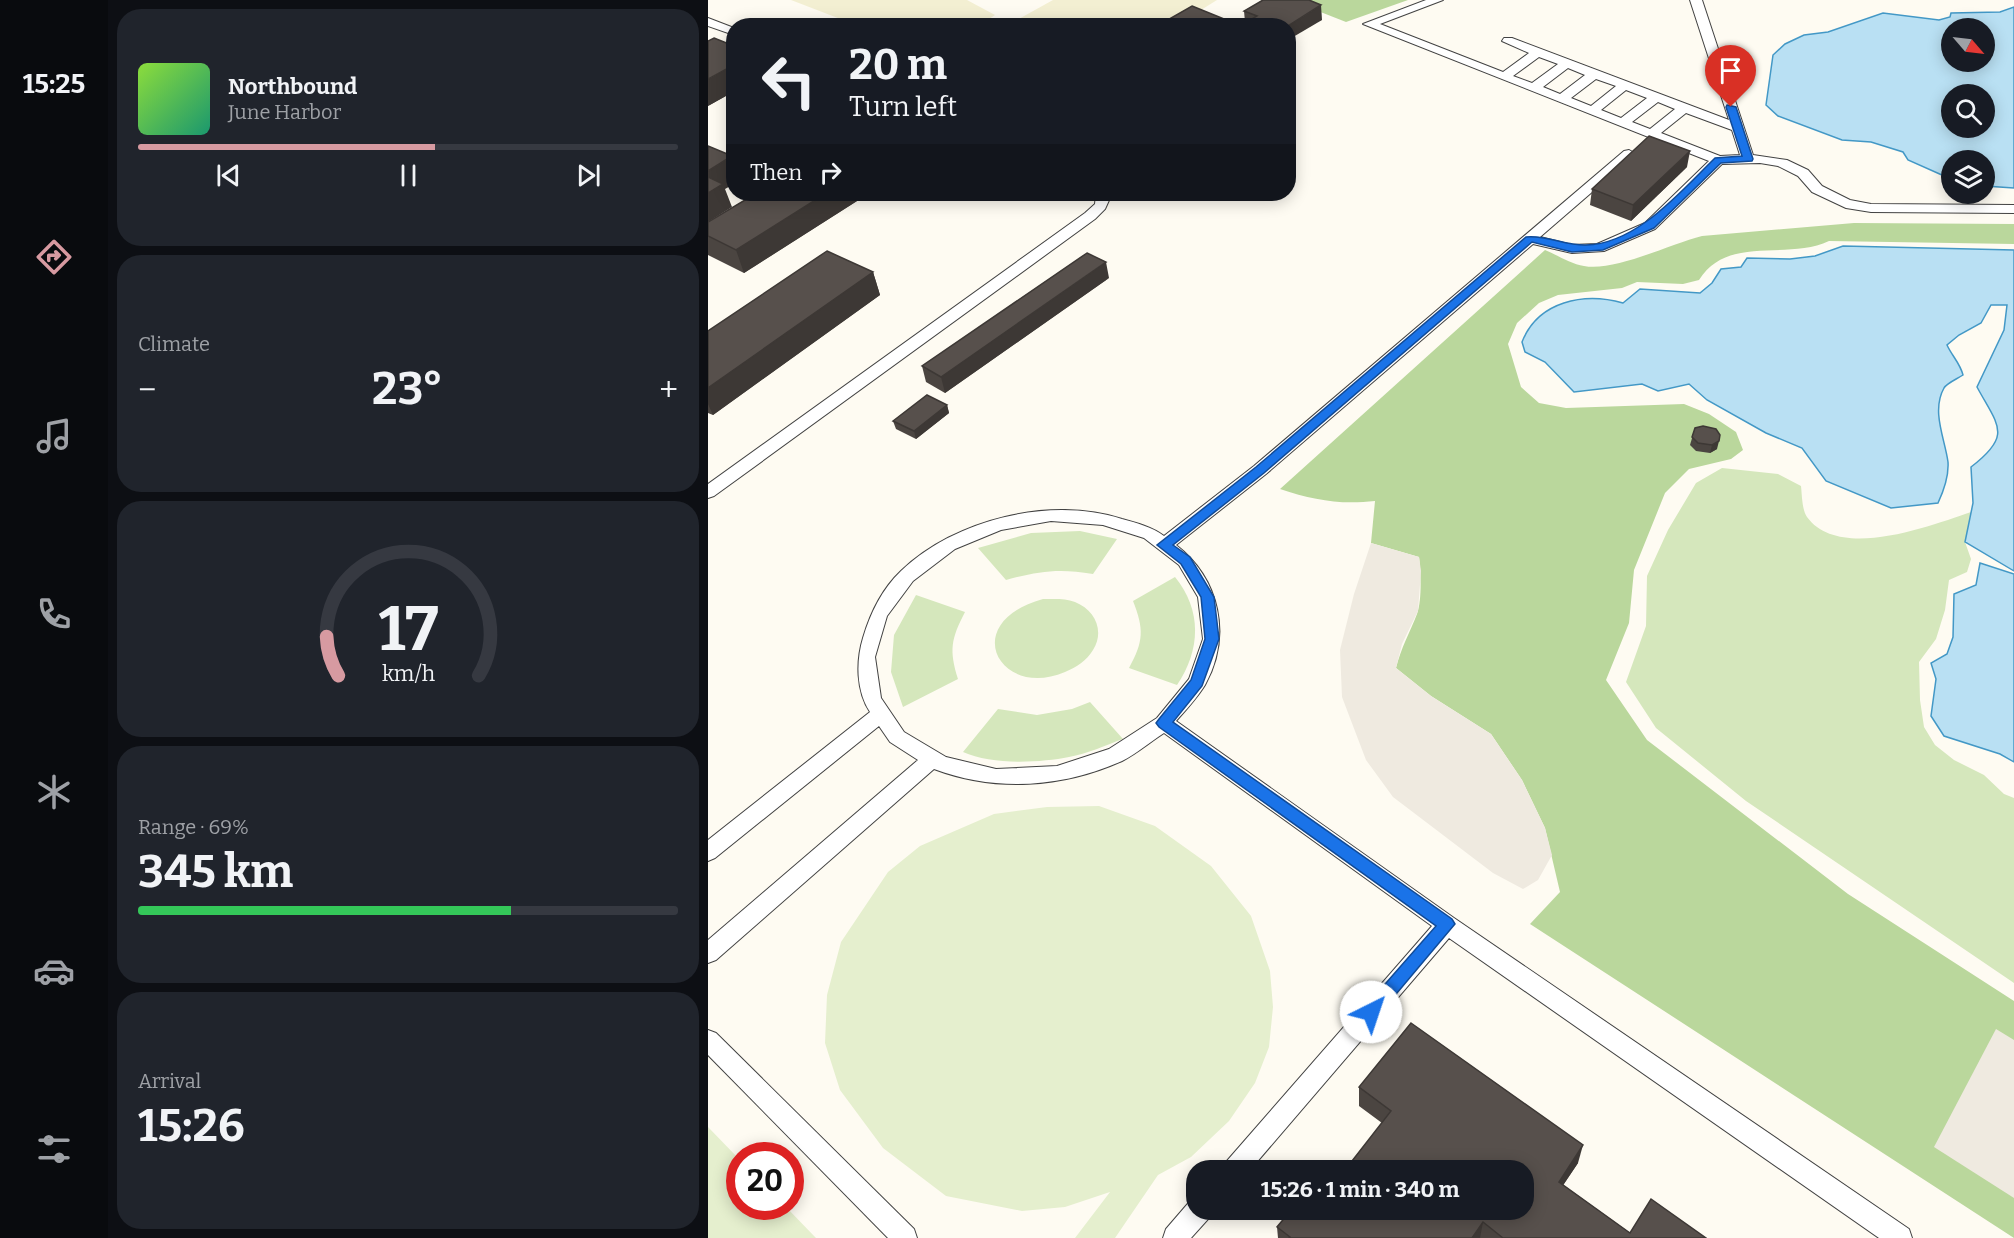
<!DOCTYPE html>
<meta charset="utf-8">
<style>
:root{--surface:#171b24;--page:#20242c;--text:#f1f3f6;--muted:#9ea1a6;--line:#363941;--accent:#d79aa1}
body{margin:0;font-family:Bitter,serif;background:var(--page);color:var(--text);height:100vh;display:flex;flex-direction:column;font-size:22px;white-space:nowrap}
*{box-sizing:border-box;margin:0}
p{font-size:20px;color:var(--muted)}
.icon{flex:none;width:33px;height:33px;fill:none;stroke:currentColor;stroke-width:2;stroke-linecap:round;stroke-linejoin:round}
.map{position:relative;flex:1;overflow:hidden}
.panel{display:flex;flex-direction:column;gap:9px;padding:9px;background:#0d0f14;width:600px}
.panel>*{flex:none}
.top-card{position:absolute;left:18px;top:18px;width:570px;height:183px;border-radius:24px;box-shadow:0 3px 15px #0003;background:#171b24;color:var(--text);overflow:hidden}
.needle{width:39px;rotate:118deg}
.controls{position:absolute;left:1233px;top:18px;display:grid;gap:12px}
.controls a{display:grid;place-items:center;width:54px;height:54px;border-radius:50%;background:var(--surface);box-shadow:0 3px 15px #0003;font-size:30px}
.speed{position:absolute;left:18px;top:1142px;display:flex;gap:12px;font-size:30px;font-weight:700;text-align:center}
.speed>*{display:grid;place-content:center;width:78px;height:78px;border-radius:50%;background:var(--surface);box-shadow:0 3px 15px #0003;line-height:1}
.speed .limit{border:9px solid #d22;background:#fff;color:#111}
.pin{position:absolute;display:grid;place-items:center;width:51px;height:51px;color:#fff;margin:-62px -26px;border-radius:50% 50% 50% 0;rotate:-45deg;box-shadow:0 0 6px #0007}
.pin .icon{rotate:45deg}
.me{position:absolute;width:66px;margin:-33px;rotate:41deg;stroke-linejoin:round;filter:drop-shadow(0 0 4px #0008)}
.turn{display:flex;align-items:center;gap:21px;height:126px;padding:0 24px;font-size:27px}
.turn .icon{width:78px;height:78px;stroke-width:2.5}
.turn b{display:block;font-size:42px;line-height:51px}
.then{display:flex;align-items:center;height:57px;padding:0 24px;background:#0003;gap:12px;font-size:22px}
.big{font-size:45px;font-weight:700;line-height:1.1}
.panel .tile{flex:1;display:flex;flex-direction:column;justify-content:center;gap:9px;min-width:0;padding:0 21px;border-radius:24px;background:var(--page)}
.panel .dial{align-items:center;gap:0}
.dial svg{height:156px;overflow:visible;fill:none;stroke:var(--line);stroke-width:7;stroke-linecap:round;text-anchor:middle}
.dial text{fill:var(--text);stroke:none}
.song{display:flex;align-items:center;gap:18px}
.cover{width:72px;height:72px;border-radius:9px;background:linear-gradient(135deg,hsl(90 70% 55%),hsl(160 70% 35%))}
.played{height:6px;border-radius:3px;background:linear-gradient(90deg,var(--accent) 55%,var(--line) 55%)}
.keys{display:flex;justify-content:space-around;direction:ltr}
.heat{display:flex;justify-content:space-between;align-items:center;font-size:33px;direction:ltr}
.charge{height:9px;border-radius:4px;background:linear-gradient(90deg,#34c759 69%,var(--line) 0)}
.trip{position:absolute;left:478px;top:1160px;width:348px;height:60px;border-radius:24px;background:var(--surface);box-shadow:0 3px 15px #0003;font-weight:700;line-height:60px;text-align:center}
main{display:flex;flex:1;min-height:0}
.tabs{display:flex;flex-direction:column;width:108px;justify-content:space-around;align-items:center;background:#090b0e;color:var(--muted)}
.tabs .icon{width:42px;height:42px}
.tabs .active{color:var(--accent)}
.tabs b{font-size:27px;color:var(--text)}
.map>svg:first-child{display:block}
.farmland{fill:#f3efd2}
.green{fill:#d5e7bc}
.forest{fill:#bad79c}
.pitch{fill:#e5efce}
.plaza{fill:#efeae0}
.water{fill:#b9e0f3;stroke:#4398c6;stroke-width:1.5;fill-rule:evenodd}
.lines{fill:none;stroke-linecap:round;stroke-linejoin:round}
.lane-casing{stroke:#424242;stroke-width:2}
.lane{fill:#fff;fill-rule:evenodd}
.wall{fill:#4b4541}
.shaded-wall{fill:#3d3835}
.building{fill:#57504c;stroke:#3d3835;stroke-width:1.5}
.route{fill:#1a73e8;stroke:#114b97;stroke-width:1.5}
</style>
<main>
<nav class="tabs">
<b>15:25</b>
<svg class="icon active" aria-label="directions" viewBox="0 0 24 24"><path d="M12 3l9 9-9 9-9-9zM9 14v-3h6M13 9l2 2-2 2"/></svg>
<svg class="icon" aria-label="music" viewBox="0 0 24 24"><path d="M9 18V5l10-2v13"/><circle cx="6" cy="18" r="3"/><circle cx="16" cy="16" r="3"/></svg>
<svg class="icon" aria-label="phone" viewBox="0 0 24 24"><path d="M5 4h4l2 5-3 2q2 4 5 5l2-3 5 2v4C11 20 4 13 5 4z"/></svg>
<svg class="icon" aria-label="climate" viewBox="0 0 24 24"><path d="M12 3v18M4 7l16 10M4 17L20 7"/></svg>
<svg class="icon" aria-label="car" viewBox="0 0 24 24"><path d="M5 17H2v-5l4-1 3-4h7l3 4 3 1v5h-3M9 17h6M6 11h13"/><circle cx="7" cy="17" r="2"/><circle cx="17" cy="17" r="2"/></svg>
<svg class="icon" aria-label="filters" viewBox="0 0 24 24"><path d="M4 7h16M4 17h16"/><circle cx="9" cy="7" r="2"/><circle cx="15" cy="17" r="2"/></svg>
</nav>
<section class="panel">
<div class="tile">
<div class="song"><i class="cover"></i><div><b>Northbound</b><p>June Harbor</p></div></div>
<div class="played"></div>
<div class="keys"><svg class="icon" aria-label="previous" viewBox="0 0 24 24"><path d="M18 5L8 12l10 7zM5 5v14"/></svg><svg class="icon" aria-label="pause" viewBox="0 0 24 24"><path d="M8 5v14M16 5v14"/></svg><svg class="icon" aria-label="next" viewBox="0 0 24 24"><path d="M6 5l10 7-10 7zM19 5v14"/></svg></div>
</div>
<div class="tile"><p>Climate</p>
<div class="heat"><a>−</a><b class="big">23°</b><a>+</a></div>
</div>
<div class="tile dial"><svg viewBox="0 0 100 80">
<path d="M14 69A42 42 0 1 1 86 69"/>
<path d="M14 69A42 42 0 0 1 8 49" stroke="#d79aa1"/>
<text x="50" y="56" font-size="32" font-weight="700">17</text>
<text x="50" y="72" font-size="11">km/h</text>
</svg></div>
<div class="tile"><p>Range · 69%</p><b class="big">345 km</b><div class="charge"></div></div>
<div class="tile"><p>Arrival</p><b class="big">15:26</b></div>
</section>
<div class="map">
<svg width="1306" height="1238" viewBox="0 0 1306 1238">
<rect width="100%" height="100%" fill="#fefbf2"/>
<!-- farmland -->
<g class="farmland">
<path d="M83 0H259L287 15 272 25H148Z"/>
<path d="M345 0H509L469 25 298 26Z"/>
</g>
<!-- green -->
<g class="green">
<path d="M1014 468 1070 474 1093 486C1094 495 1094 510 1099 517 1131 561 1222 526 1263 512L1257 542 1263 559 1259 572 1241 580 1237 610 1228 639 1211 662 1212 700 1216 727 1227 745 1246 760 1276 775 1296 794 1306 798V983L1038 801 948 728 918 682 938 626 939 576 960 530 988 483Z"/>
<path d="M372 531 409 539 385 574C351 568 331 571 298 580L270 548 323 533Z"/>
<path d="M467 577C494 610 493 650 469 685L421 668C436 641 436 629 425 601Z"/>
<path d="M208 595 257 612C243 639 241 650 250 679L195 707 183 672 186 635Z"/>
<path d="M335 599C346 599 357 598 367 602 387 610 397 631 385 650 378 661 369 667 357 672 292 700 249 623 335 599Z"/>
<path d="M382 702 415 739C398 745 379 754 361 757 331 763 283 765 255 752L290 709 329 715 364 709Z"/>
</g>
<!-- forest -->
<g class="forest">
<path d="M582 0H700L638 22Z"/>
<path d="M1146 223 1306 224V244L1121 241C1079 261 1020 234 991 280L975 284 929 282 914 288 850 295 831 303 809 323 800 344 813 387 831 403 858 408 976 404 1001 414 1028 432 1035 450 1023 459 981 469 957 493 926 570 921 623 898 680 939 740 1140 894 1306 1001V1238L822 924 852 892 837 828 814 780 783 734 723 696 688 668C693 648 702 632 709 614 714 601 713 571 711 557L663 543 667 501C632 505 605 500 572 489L837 250C849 255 863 264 876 266 906 272 962 244 994 236Z"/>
</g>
<!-- pitch -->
<g class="pitch">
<path d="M391 806 447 826 503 866 543 916 562 971 565 1007 561 1047 547 1083 521 1121 483 1157 450 1175 407 1238H367L402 1192 357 1207 314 1211 238 1196 175 1148 132 1090 117 1043 119 995 133 942 180 872 212 846 286 814 339 807Z"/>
<path d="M0 1127 31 1159 32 1206H77L108 1238H0Z"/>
</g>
<!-- plaza -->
<g class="plaza">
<path d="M663 543 711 557 713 571 710 611 694 644 688 668 723 696 783 734 814 780 837 828 844 855 830 880 815 889 785 873 685 797 658 760 634 697 632 650 646 594Z"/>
<path d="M1288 1029 1306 1040V1198L1226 1147Z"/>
</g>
<!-- water -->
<g class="water">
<path d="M1306 7V188L1277 186 1276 160H1244L1243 179 1200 160 1195 152 1163 142 1134 140 1070 116 1058 105 1065 55 1077 44 1096 35 1120 32 1175 13 1231 20 1242 17 1243 13 1292 12ZM1244 28H1276V62H1244ZM1244 94H1276V128H1244Z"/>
<path d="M1135 246 1306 250V571L1257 542 1265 503 1263 467C1305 435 1290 426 1269 387L1296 330 1299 305H1283L1273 323 1251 335 1239 345C1244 356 1252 363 1255 375 1249 379 1239 383 1236 388 1223 411 1237 439 1240 462 1241 477 1236 490 1230 503L1183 508 1118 481 1094 448 1058 433 999 400 981 384 950 391 934 384 866 392 837 362 817 352 814 342C830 301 876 292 915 303L932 289 992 293 1004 283 1013 269 1033 267 1039 258 1082 259 1107 256Z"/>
<path d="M1272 563 1306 574V762L1292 754 1236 736 1223 716 1228 679 1223 663 1239 654 1245 637 1246 594 1268 585Z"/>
</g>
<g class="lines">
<defs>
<g id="lane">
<path d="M718 0H735L672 24 795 72 821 53 794 41 796 38H804L1021 120 982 0H994L1045 155 1079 160 1100 170 1114 186 1142 200 1163 204 1306 205V213L1163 212 1138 208 1104 192 1090 176 1070 166 1052 163 1014 164 947 229 896 251 864 253 825 244 558 474 468 545C512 579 524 636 497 685 489 698 478 710 468 721L746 918 1201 1229 1204 1238H1171L741 938 542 1170H514L518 1162 724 926 456 733C442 742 428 754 414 761 354 788 287 792 226 769L8 960 0 963V940L210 760 182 742 171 726 7 858 0 861V840L162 712C148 691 148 661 155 638 162 614 174 589 193 571 247 519 343 496 414 519 429 523 444 527 456 536L546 466 916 151 921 150 928 154 832 237 864 245 889 244 937 223 1001 161 655 24ZM831 57 850 64 824 83 805 76ZM860 68 877 75 852 94 835 87ZM888 79 908 86 883 106 863 98ZM918 90 939 98 913 118 893 110ZM950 102 967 109 942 129 924 122ZM978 113 1024 130 1032 155 1012 156 953 133ZM343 521 395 525 436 538 471 565 490 597 495 639 481 679 449 718 401 749 349 766 288 769 238 757 196 732 173 698 167 657 179 616 205 581 247 549 293 530Z"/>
<path d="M0 18 26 28V35L0 26Z"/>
<path d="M388 194H400L402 198 397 209 387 219 6 496 0 498V484L377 213 387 204Z"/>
<path d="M0 1030 8 1033 206 1229 209 1238H180L0 1055Z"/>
<path d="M489 1198V1209H504L501 1218 483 1238H455L458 1229 483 1200Z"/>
</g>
</defs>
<!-- lane casing -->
<use href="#lane" class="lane-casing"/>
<!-- lane -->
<use href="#lane" class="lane"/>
</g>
<!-- wall -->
<g class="wall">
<path d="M536 11 614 20 580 26H532L537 22Z"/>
<path d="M26 46V93L25 92 0 106Z"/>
<path d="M979 167 923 221 882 205 884 189Z"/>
<path d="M47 194H160L36 273 0 255V222Z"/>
<path d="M165 272 172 295 5 415 0 413V331Z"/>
<path d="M401 278 237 393 218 382 214 366Z"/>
<path d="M239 405 241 413 208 439 188 429 185 421Z"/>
<path d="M987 428 1009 449 1002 453 988 451 982 445Z"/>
<path d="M651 1087 870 1163 855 1185 922 1233 998 1238H570L569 1227 598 1219 674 1123 651 1106Z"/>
</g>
<!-- shaded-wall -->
<g class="shaded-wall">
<path d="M613 5 614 20 580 40V26Z"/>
<path d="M556 20V26H546Z"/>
<path d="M26 65V84L22 83 25 92 0 106V79Z"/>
<path d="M982 151 979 167 923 221 925 205Z"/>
<path d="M24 156 26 160V184L17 189 24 207 0 222V171Z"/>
<path d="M117 194H160L36 273 28 250Z"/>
<path d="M398 262 401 278 237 393 233 377Z"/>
<path d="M165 272 172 295 5 415 0 404V388Z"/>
<path d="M239 405 241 413 208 439 206 431Z"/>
<path d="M1011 441 1009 449 1002 453 1004 445Z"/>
<path d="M875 1145 870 1163 846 1199 851 1182Z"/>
<path d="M775 1222 772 1238H764Z"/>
</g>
<!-- building -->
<g class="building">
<path d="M555 0H601L613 5 580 26H571L556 20 546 26H532L549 16 536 11Z"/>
<path d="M484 6 526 23 523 26H449Z"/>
<path d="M6 38 26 46V65L0 79V41Z"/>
<path d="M941 136 982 151 925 205 884 189Z"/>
<path d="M0 146 24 156 0 171Z"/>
<path d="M0 177 15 184 0 193Z"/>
<path d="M47 194H117L28 250 0 236V222Z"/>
<path d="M119 251 165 272 0 388V331Z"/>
<path d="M379 253 398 262 233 377 214 366Z"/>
<path d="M219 395 239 405 206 431 185 421Z"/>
<path d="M995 426 1008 429 1012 435 1011 441 1004 445 990 443 984 437 987 428Z"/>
<path d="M703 1023 875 1145 851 1182 922 1233 943 1199 998 1238H795L775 1222 764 1238H581L582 1237 569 1227 584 1209 598 1219 606 1209H816V1170H637L683 1111 651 1087Z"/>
</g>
<!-- route -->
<path class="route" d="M1019 105 1028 107 1045 159 1044 161 1013 163 946 228 895 250 864 252 824 242 556 473 465 545 482 557 506 597 511 639 494 686 465 722 744 919 747 924 668 1018 663 1020 657 1018 654 1012 657 1007 728 926 451 727 448 723 451 719 483 680 497 639 493 597 473 564 449 545 548 467 818 237C835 234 859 246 878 245 929 244 973 191 1007 158L1034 156 1018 107Z"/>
</svg>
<div class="controls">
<a><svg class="needle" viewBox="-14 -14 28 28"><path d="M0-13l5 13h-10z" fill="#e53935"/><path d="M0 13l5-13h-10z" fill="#9ea1a6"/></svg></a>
<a><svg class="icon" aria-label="search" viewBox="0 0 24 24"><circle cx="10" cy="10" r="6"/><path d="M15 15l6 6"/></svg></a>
<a><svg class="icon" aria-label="layers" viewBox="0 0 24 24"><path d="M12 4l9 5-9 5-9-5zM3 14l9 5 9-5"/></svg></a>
</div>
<div class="speed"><div class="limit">20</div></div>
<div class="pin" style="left:1023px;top:107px;background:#d93025"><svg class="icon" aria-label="arrive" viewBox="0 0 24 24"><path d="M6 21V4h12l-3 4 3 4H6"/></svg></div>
<svg class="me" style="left:663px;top:1012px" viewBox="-20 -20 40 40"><circle r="19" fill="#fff"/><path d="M0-13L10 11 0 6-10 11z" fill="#1a73e8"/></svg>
<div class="trip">15:26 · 1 min · 340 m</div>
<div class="top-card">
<div class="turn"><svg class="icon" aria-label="left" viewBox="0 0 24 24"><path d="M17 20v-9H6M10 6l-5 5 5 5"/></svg><div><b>20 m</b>Turn left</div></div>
<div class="then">Then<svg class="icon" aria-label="right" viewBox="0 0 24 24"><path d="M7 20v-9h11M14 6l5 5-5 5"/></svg></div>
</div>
</div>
</main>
